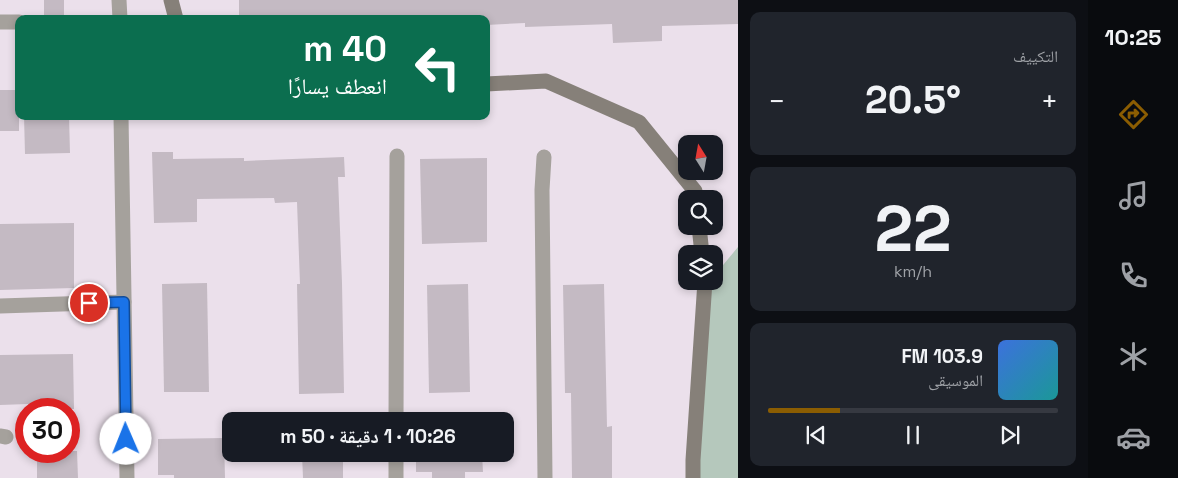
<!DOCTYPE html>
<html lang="ar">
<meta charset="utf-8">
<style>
:root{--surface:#171b24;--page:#20242c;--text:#f1f3f6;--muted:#9ea1a6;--line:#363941;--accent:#8b5d02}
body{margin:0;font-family:"Space Grotesk","Noto Naskh Arabic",sans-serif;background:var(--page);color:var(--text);direction:rtl;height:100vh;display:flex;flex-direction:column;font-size:19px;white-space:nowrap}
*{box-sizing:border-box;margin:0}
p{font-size:16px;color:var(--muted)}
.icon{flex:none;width:28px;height:28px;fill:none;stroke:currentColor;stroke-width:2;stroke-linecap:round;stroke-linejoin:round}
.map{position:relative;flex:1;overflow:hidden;direction:ltr}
.side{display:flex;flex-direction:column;gap:12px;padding:12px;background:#0d0f14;width:350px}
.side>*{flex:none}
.guide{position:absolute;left:15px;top:15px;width:475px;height:105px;border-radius:10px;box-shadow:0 2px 8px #0003;direction:rtl;background:#0b6e4f;color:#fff;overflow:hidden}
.needle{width:32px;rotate:349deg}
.fabs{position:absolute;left:678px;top:135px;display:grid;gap:10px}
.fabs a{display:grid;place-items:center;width:45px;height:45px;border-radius:10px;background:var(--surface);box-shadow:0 2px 8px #0003;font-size:25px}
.speed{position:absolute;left:15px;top:398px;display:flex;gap:10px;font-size:25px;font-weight:700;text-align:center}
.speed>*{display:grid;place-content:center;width:65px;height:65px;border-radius:50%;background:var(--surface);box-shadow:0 2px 8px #0003;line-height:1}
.speed .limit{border:8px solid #d22;background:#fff;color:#111}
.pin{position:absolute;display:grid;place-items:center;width:42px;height:42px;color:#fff;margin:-21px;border:2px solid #fff;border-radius:50%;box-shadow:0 1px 5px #0007}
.me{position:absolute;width:55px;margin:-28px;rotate:359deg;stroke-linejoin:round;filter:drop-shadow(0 0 4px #0008)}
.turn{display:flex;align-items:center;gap:18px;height:105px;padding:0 20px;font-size:22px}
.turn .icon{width:65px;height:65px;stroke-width:2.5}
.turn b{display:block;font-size:35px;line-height:42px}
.big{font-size:38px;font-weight:700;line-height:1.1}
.side .card{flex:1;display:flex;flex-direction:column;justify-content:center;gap:8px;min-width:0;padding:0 18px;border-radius:10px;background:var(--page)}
.side .dial{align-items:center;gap:0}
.dial b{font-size:65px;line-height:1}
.song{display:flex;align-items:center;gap:15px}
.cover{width:60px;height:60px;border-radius:8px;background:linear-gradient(135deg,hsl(220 70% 55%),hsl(180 70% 35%))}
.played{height:5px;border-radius:2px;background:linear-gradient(90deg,var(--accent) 25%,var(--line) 25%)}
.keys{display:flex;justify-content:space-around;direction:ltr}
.heat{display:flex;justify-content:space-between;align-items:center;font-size:28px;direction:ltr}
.trip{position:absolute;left:222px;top:412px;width:292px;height:50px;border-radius:10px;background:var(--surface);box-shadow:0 2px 8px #0003;font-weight:700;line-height:50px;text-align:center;direction:rtl}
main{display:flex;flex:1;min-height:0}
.dock{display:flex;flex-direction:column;width:90px;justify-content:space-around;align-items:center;background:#090b0e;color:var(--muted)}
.dock .icon{width:35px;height:35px}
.dock .current{color:var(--accent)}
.dock b{font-size:22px;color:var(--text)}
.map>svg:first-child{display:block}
.green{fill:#b5c8bc}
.building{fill:#c4bac3}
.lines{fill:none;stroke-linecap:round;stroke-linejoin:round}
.street{stroke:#a5a19c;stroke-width:15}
.secondary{stroke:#868079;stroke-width:15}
.route-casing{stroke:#114b97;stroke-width:12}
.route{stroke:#1a73e8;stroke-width:9}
</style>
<main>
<nav class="dock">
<b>10:25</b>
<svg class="icon current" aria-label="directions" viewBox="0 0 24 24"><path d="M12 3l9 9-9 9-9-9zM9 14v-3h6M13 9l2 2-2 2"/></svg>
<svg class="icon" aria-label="music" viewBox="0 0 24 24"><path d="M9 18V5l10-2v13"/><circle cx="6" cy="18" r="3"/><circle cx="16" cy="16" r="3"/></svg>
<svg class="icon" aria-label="phone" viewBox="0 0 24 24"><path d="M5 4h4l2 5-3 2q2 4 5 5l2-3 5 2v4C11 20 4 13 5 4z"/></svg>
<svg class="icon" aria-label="climate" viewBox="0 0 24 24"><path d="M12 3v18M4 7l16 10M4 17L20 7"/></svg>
<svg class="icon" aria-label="car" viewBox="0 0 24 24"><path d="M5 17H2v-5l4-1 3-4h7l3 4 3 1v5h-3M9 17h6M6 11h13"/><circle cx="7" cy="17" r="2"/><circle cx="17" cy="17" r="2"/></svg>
</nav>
<section class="side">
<div class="card"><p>التكييف</p>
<div class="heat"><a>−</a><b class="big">20.5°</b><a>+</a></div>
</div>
<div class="card dial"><b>22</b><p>km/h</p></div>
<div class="card">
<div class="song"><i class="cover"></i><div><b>103.9 FM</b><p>الموسيقى</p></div></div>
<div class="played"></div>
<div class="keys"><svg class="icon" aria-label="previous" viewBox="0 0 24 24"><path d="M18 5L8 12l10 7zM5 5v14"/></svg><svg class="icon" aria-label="pause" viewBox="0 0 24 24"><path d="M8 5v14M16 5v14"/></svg><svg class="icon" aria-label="next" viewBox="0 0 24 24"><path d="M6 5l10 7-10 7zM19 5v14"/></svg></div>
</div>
</section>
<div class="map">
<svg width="738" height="478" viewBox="0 0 738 478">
<rect width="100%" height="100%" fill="#ebe0eb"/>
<!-- green -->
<path class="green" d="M738 247V478H693L710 281H714V276Z"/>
<!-- building -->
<g class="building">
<rect x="44" y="0" width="20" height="19"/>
<path d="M239 0H738V24L662 26V41L613 43 612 24 525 27V23L486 25V19H239Z"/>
<rect x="0" y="90" width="19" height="41"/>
<path d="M24 116H69L70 153 25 154Z"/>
<path d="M152 152H173V159L244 158V161L344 157 345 177H338L342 283 344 393 299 394 297 284H300L297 202 275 203 274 198 197 199V222L154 223Z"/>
<path d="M487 158V242L422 244 420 159Z"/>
<path d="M74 223V288L0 290V224Z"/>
<path d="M207 283 209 392H164L162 284Z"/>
<path d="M468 284 470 392 429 393 427 285Z"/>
<path d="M604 284 607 427 612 426V478H572L571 393H565L563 285Z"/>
<path d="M73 354 74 409H28V404L0 405V355Z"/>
<path d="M224 438 225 478H174V475H158V439Z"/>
<path d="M37 451H77L78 478H37Z"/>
<path d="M302 454H343V478H303Z"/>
<path d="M416 454H482L483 472H465V478H432V472H416Z"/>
</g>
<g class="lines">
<!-- street -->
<g class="street">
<path d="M119 0 120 19"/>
<path d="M0 22H19"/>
<path d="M121 116 127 478"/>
<path d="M544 157 542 190 545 478"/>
<path d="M0 306 124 302"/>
<path d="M396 421 397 156"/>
<path d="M0 436 6 437"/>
<path d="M396 478V454"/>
</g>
<!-- secondary -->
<g class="secondary">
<path d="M171 0 176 19"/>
<path d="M486 84 546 81 639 122 695 191 696 199"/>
<path d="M699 226 702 254"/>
<path d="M693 478V460L705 281"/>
</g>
</g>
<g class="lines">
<defs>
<path id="route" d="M89 303 124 302 126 439"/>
</defs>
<!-- route casing -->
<use href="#route" class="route-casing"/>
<!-- route -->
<use href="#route" class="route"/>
</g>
</svg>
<div class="fabs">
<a><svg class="needle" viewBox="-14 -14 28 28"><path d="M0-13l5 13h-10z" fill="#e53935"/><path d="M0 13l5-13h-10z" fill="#9ea1a6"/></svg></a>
<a><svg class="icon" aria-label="search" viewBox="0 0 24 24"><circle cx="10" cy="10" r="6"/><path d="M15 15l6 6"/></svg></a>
<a><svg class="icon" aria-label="layers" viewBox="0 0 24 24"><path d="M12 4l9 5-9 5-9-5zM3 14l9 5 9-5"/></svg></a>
</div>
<div class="speed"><div class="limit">30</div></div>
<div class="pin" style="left:89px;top:303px;background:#d93025"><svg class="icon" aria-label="arrive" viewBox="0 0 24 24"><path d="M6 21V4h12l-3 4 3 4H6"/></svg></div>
<svg class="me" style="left:126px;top:439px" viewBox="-20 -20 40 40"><circle r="19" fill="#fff"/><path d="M0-13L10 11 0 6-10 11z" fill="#1a73e8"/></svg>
<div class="trip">10:26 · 1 دقيقة · 50 m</div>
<div class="guide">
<div class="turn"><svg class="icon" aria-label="left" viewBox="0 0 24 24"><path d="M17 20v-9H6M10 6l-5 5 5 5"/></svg><div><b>40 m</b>انعطف يسارًا</div></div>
</div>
</div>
</main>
